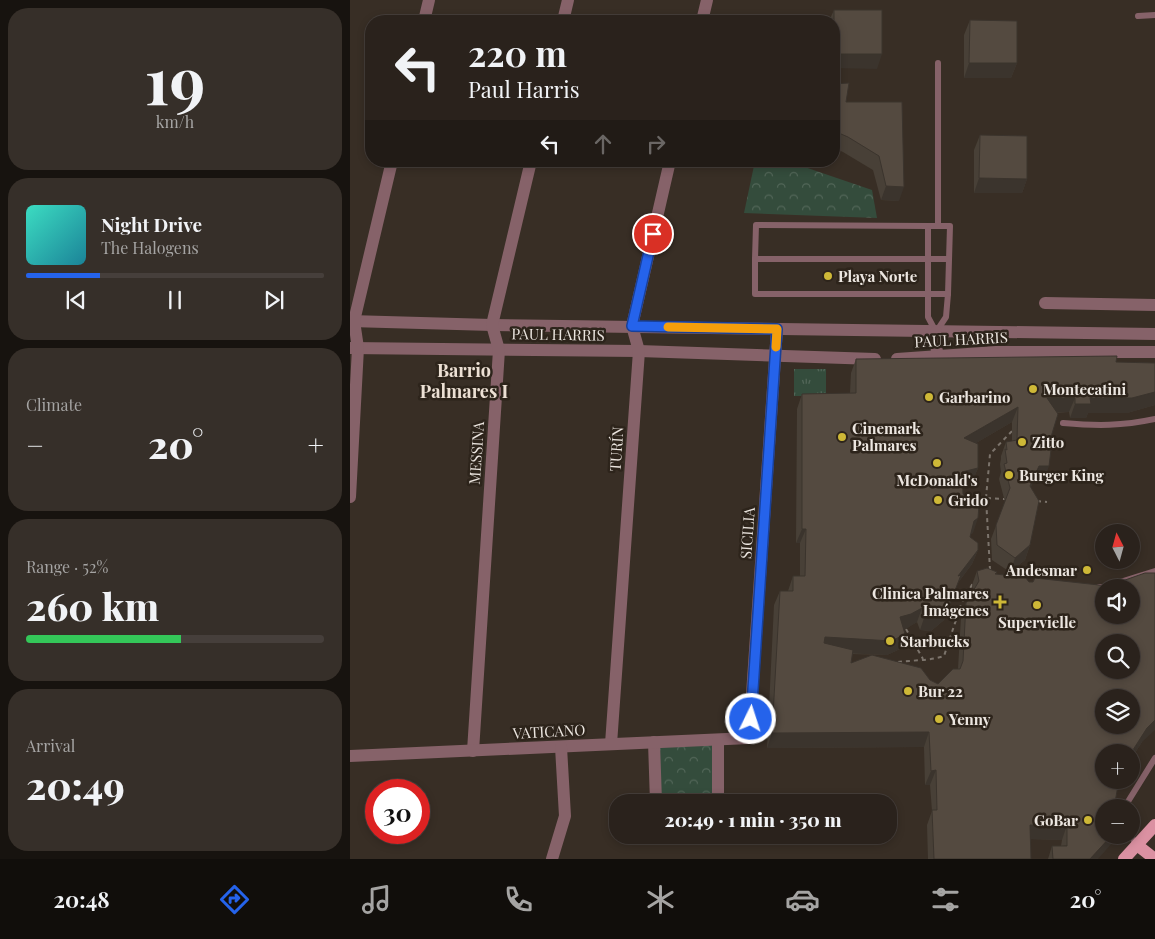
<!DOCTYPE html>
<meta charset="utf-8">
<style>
:root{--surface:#2a221c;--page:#362f29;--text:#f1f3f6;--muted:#a5a4a3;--line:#463f3b;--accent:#2563eb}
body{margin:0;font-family:"Playfair Display",serif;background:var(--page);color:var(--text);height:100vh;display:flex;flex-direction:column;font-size:19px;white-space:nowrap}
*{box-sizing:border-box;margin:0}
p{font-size:16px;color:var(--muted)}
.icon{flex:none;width:28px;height:28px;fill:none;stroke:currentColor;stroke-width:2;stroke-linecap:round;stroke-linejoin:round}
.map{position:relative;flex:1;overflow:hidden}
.sheet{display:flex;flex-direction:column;gap:8px;padding:8px;background:#17130f;width:350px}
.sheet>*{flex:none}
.banner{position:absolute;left:15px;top:15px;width:475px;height:152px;border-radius:20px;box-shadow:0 2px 8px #0003,0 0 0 1px var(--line);background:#2a221c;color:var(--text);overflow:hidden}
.needle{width:32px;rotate:354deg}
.controls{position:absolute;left:745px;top:524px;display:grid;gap:10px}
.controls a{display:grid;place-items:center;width:45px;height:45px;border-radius:50%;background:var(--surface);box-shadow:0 2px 8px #0003,0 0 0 1px var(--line);font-size:25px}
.speed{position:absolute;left:15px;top:779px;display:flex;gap:10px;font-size:25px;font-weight:700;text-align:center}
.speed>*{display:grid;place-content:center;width:65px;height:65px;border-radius:50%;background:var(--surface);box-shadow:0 2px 8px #0003,0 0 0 1px var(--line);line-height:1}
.speed .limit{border:8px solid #d22;background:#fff;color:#111}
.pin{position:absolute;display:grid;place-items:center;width:42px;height:42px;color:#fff;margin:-21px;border:2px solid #fff;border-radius:50%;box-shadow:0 1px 5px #0007}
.me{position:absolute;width:55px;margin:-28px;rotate:4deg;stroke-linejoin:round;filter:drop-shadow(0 0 4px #0008)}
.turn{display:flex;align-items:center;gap:18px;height:105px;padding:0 20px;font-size:22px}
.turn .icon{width:65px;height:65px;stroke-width:2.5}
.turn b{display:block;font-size:35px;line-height:42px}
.lanes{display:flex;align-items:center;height:48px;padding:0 20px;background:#0003;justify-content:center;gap:25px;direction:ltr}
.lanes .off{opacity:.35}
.big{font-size:38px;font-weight:800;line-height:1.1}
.sheet .tile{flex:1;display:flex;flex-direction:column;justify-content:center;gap:8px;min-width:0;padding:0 18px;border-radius:20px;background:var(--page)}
.sheet .dial{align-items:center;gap:0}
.dial b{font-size:65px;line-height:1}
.song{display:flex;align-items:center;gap:15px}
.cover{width:60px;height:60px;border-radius:8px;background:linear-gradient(135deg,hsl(170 70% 55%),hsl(190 70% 35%))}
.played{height:5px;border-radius:2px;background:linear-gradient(90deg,var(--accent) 25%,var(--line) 25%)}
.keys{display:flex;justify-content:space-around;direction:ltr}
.heat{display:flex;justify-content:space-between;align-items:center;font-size:28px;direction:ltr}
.charge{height:8px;border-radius:4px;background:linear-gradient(90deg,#34c759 52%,var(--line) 0)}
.trip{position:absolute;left:259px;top:794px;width:288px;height:50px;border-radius:20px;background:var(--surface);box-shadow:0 2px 8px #0003,0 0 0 1px var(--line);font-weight:800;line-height:50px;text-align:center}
.menu{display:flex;height:80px;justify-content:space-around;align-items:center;background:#110e0b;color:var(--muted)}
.menu .icon{width:35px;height:35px}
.menu .current{color:var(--accent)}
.menu b{font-size:22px;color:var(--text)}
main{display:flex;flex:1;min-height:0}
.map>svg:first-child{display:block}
.grass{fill:url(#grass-tufts)}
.park{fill:url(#park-crowns)}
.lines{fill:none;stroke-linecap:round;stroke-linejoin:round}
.path{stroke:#7c746c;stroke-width:2;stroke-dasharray:4 4;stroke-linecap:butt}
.service{stroke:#866269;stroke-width:6}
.minor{stroke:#866269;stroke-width:12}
.primary{stroke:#db91a2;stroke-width:12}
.wall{fill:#484037}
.shaded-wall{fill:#3b342d}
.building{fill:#544a40;stroke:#3b342d;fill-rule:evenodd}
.route-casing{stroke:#184099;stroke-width:12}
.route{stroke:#2563eb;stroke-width:9}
.slow{stroke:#f59e0b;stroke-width:9}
.poi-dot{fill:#ceb837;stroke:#2d241b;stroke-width:2}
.labels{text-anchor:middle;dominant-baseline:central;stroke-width:5;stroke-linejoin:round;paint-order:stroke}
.poi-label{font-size:15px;font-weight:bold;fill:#ece6e0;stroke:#2d241b;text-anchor:start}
.street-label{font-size:15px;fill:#ece6e0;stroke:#2d241b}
.quarter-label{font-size:18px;font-weight:bold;fill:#ece0d4;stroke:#2d241b}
</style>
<main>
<section class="sheet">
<div class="tile dial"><b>19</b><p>km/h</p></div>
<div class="tile">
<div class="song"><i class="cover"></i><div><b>Night Drive</b><p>The Halogens</p></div></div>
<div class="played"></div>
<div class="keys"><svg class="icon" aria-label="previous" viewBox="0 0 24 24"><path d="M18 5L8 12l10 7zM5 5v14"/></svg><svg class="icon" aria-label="pause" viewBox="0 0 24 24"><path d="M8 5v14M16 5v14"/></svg><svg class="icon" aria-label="next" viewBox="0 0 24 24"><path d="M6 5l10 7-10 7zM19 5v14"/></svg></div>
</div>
<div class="tile"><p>Climate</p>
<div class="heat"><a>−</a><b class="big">20°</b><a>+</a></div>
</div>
<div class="tile"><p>Range · 52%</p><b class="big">260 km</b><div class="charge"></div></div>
<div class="tile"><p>Arrival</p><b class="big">20:49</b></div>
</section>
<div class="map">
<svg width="805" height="859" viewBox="0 0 805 859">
<defs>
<pattern id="grass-tufts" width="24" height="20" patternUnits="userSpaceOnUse" patternTransform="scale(1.25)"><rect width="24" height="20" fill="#344c3c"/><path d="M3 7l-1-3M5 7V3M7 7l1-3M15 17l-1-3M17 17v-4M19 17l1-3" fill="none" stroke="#526658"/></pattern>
<pattern id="park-crowns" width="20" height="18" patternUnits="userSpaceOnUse" patternTransform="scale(1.25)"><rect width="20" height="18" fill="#344c3c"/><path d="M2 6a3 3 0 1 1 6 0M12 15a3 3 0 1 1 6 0" fill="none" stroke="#526658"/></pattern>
</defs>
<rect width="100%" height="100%" fill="#382e25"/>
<!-- grass -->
<rect class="grass" x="444" y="369" width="32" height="27"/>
<!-- park -->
<g class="park">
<path d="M405 161H437L522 190 527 218 394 213Z"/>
<path d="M368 740V802H306L304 742Z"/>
</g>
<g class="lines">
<!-- path -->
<g class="path">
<path d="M637 498 655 499"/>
<path d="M687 501 697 502"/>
<path d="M640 570 636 498 640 454 663 430"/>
<path d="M556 629 573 659"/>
<path d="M548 662C563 660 579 661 594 656L612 602 623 583"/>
</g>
<!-- service -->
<g class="service">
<path d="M788 16 805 15"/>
<path d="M588 63V226"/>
<path d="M578 226H600L598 294 596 317 586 332 578 317Z"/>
<path d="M405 259 406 225 578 226"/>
<path d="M598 294H405V259H599"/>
<path d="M713 423C747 426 772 426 805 419"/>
<path d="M749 587H754L805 571"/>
<path d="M774 808 805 758"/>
<path d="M780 835 787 845"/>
</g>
<!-- minor -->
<g class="minor">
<path d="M74 21 79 0"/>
<path d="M213 21 218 0"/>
<path d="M352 21 357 0"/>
<path d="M695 303 805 305"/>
<path d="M0 321 142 325 805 334"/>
<path d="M586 332 587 356"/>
<path d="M0 348 289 351 525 359"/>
<path d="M547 359 646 352H805"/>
<path d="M0 497 8 348 4 321 42 161"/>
<path d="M304 742 306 802"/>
<path d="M261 744 289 351 282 326 320 161"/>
<path d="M123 751 149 350 142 325 181 161"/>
<path d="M0 756 399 738 427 329"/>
<path d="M368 802V740"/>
<path d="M538 828H541"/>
<path d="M202 859 215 816 211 747"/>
</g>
<!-- primary -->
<g class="primary">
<path d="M787 845 805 859"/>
<path d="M774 859 805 825"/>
</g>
</g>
<!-- wall -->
<g class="wall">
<path d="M484 10 527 69 484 21H479Z"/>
<path d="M620 20 667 63 661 78H614V35Z"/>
<path d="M484 84 496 102H552L549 201 531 200 523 170 493 152 484 148Z"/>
<path d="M630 135 677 179 672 193H624V150Z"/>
<path d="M506 359 805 363V405L777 413H738L736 418H720L719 412 707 413 697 450 694 481H684L680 488V545L675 560 660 572 642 560 641 539 655 502 649 479 651 472 650 464 651 459V456L656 442 662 441V422L626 443 628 468 622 482 613 485V494L623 533 620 534V537L628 550 622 564 607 584 594 620 581 631 570 630 567 622 553 630 555 634 550 649 537 655 502 654 501 663 580 680 588 684 608 669 611 617 616 603 623 591 622 585 627 571 647 572 646 574 792 742 781 759V752L754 780H780L777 786 768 782 754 835H766L763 842 711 846 712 840 681 839V859H578L577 825 582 811 580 785H575L574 747 417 748 424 605 430 591H438L443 576H450V543H446L447 409 452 394 500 393 501 373Z"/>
<path d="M702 846 703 859H698Z"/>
</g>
<!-- shaded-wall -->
<g class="shaded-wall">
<path d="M484 54H532L527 69 484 68Z"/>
<path d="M619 63H667L661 78H614Z"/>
<path d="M629 178 677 179 672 193H624Z"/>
<path d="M536 186 554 187 549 201 531 200Z"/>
<path d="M805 392V405L777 413H738L736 418H720L725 404 740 398Z"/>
<path d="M697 398H725L719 412 692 413Z"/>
<path d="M668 407 662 422 609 453 614 438Z"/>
<path d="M689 466H699L694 481H684L674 501 680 486Z"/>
<path d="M628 468 622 482 606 487 612 472Z"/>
<path d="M628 518 623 533 618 535 624 521Z"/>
<path d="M452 529H456L450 543H446Z"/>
<path d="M680 545 675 560 660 572 665 558Z"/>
<path d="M628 550 622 564 607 584 594 620 581 631 570 630 575 615 608 576Z"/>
<path d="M572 608 567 622 556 629 545 632 550 617Z"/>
<path d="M555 634 550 649 537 655 470 652 475 637Z"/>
<path d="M805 720V730L792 742 781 759V753L797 728Z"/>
<path d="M579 732 574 747 417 748 422 733Z"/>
<path d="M787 763 781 778 782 771Z"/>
<path d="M586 770 580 785H575L581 771Z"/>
<path d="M680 825H717L712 840 675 839Z"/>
<path d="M762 835H766L763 842 748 859H740Z"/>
</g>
<!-- building -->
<g class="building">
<rect x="484" y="10" width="48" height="44"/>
<path d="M620 20 667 21V63H619Z"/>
<path d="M499 83 496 102H552L554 187 536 186 529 156 498 137 484 131V84Z"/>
<path d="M630 135 677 136V179L629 178Z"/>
<path d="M767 356 766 362 805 363V392L782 398H740L741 404H725V398H697L708 414 697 450H701L699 466H689L680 486 689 501 680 545 665 558 647 545 646 525 660 488 654 464 657 463 655 449 657 450 656 442 667 440 668 407 614 438 628 444V468L612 472 613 494 623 504 629 505 628 518 624 521 620 537 628 543V550L608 576 611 575 599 606 587 616 575 615 572 608 561 614 550 617 555 634 542 641 475 637 474 643 503 650 501 663 522 655 571 668 580 680 588 684 603 669H610L613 661 616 603 629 581 627 571 637 568 647 572 645 574 675 577 679 582H683L685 578 758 586 795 573H805V720L797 728 781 753 754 752V780H769L764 808H754V835H762L740 859H703L702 846H717V825H680L681 859H584L582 810H587L586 770 581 771 579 732 422 733 430 591H443V576H455L456 529H452V394L506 393V359ZM754 588H781V615H754ZM754 642H781V670H754ZM754 698H781V725H754Z"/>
<path d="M781 760 787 763 782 771H781Z"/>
</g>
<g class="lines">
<defs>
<path id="route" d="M303 234 282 326 427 329 401 719"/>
</defs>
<!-- route casing -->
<use href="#route" class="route-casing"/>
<!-- route -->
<use href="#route" class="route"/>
<!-- slow -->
<path class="slow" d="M318 327 427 329 426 347"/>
</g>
<!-- markers -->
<g class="poi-dot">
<circle cx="478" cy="276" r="5"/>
<circle cx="683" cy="389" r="5"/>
<circle cx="579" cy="397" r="5"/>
<circle cx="492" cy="437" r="5"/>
<circle cx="672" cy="442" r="5"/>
<circle cx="587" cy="463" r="5"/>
<circle cx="659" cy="475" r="5"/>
<circle cx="588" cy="500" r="5"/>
<circle cx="737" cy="570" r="5"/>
<path d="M647.5 594.5h5v5h5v5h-5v5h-5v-5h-5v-5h5z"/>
<circle cx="687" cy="605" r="5"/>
<circle cx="540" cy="641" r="5"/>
<circle cx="558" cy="691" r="5"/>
<circle cx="589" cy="719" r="5"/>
<circle cx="738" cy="820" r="5"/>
</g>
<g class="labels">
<!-- poi labels -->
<g class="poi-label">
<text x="488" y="276">Playa Norte</text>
<text x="693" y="389">Montecatini</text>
<text x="589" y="397">Garbarino</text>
<text x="502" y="428">Cinemark<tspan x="502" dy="17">Palmares</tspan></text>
<text x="682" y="442">Zitto</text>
<text x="669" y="475">Burger King</text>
<text x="587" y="480" text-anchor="middle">McDonald's</text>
<text x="598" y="500">Grido</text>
<text x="727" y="570" text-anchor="end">Andesmar</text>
<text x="639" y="593" text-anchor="end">Clinica Palmares<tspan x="639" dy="17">Imágenes</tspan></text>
<text x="687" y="622" text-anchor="middle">Supervielle</text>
<text x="550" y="641">Starbucks</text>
<text x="568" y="691">Bur 22</text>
<text x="599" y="719">Yenny</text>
<text x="728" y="820" text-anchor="end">GoBar</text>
</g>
<!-- street labels -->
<g class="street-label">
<text transform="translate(208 334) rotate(1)">PAUL HARRIS</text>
<text transform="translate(611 339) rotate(-3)">PAUL HARRIS</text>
<text transform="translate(266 449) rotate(-86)">TURÍN</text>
<text transform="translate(126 453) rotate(-86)">MESSINA</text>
<text transform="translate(397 533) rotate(-86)">SICILIA</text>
<text transform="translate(199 731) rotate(-3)">VATICANO</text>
</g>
<!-- quarter labels -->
<g class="quarter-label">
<text x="114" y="370">Barrio<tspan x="114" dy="21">Palmares I</tspan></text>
</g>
</g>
</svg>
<div class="controls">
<a><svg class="needle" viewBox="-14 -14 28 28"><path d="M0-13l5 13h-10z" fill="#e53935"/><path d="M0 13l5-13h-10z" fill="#a5a4a3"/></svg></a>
<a><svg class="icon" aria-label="sound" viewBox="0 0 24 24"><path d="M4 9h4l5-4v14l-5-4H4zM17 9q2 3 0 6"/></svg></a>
<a><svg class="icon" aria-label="search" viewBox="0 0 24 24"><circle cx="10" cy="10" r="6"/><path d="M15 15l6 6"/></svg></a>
<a><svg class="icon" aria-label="layers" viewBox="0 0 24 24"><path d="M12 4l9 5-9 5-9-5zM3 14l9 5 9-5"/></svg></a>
<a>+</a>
<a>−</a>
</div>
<div class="speed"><div class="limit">30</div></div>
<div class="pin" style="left:303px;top:234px;background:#d93025"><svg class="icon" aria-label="arrive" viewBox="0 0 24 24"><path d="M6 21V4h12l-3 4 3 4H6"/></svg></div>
<svg class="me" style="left:401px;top:719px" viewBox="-20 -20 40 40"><circle r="17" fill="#2563eb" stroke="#fff" stroke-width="3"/><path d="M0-11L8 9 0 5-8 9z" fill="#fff"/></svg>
<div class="trip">20:49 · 1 min · 350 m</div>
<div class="banner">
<div class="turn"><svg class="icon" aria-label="left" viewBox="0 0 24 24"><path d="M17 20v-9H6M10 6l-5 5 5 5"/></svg><div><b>220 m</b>Paul Harris</div></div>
<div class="lanes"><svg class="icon" aria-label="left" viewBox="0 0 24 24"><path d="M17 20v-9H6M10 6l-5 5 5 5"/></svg><svg class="icon off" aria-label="ahead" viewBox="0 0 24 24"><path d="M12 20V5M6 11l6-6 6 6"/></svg><svg class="icon off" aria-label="right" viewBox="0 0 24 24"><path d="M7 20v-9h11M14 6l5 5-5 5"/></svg></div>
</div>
</div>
</main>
<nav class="menu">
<b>20:48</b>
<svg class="icon current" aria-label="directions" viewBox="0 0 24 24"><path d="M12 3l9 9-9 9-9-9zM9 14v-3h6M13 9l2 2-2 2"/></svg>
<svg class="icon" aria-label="music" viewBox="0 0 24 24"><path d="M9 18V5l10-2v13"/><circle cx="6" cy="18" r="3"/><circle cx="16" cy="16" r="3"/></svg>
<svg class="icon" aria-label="phone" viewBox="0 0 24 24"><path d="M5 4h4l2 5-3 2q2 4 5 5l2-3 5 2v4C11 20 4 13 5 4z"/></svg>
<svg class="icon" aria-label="climate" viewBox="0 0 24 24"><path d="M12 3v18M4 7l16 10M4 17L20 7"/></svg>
<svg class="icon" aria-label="car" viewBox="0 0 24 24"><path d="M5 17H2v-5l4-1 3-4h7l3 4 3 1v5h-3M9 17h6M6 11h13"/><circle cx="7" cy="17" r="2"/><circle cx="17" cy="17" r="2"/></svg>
<svg class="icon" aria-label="filters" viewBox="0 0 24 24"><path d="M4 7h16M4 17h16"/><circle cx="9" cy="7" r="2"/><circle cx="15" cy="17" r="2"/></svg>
<b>20°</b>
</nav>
